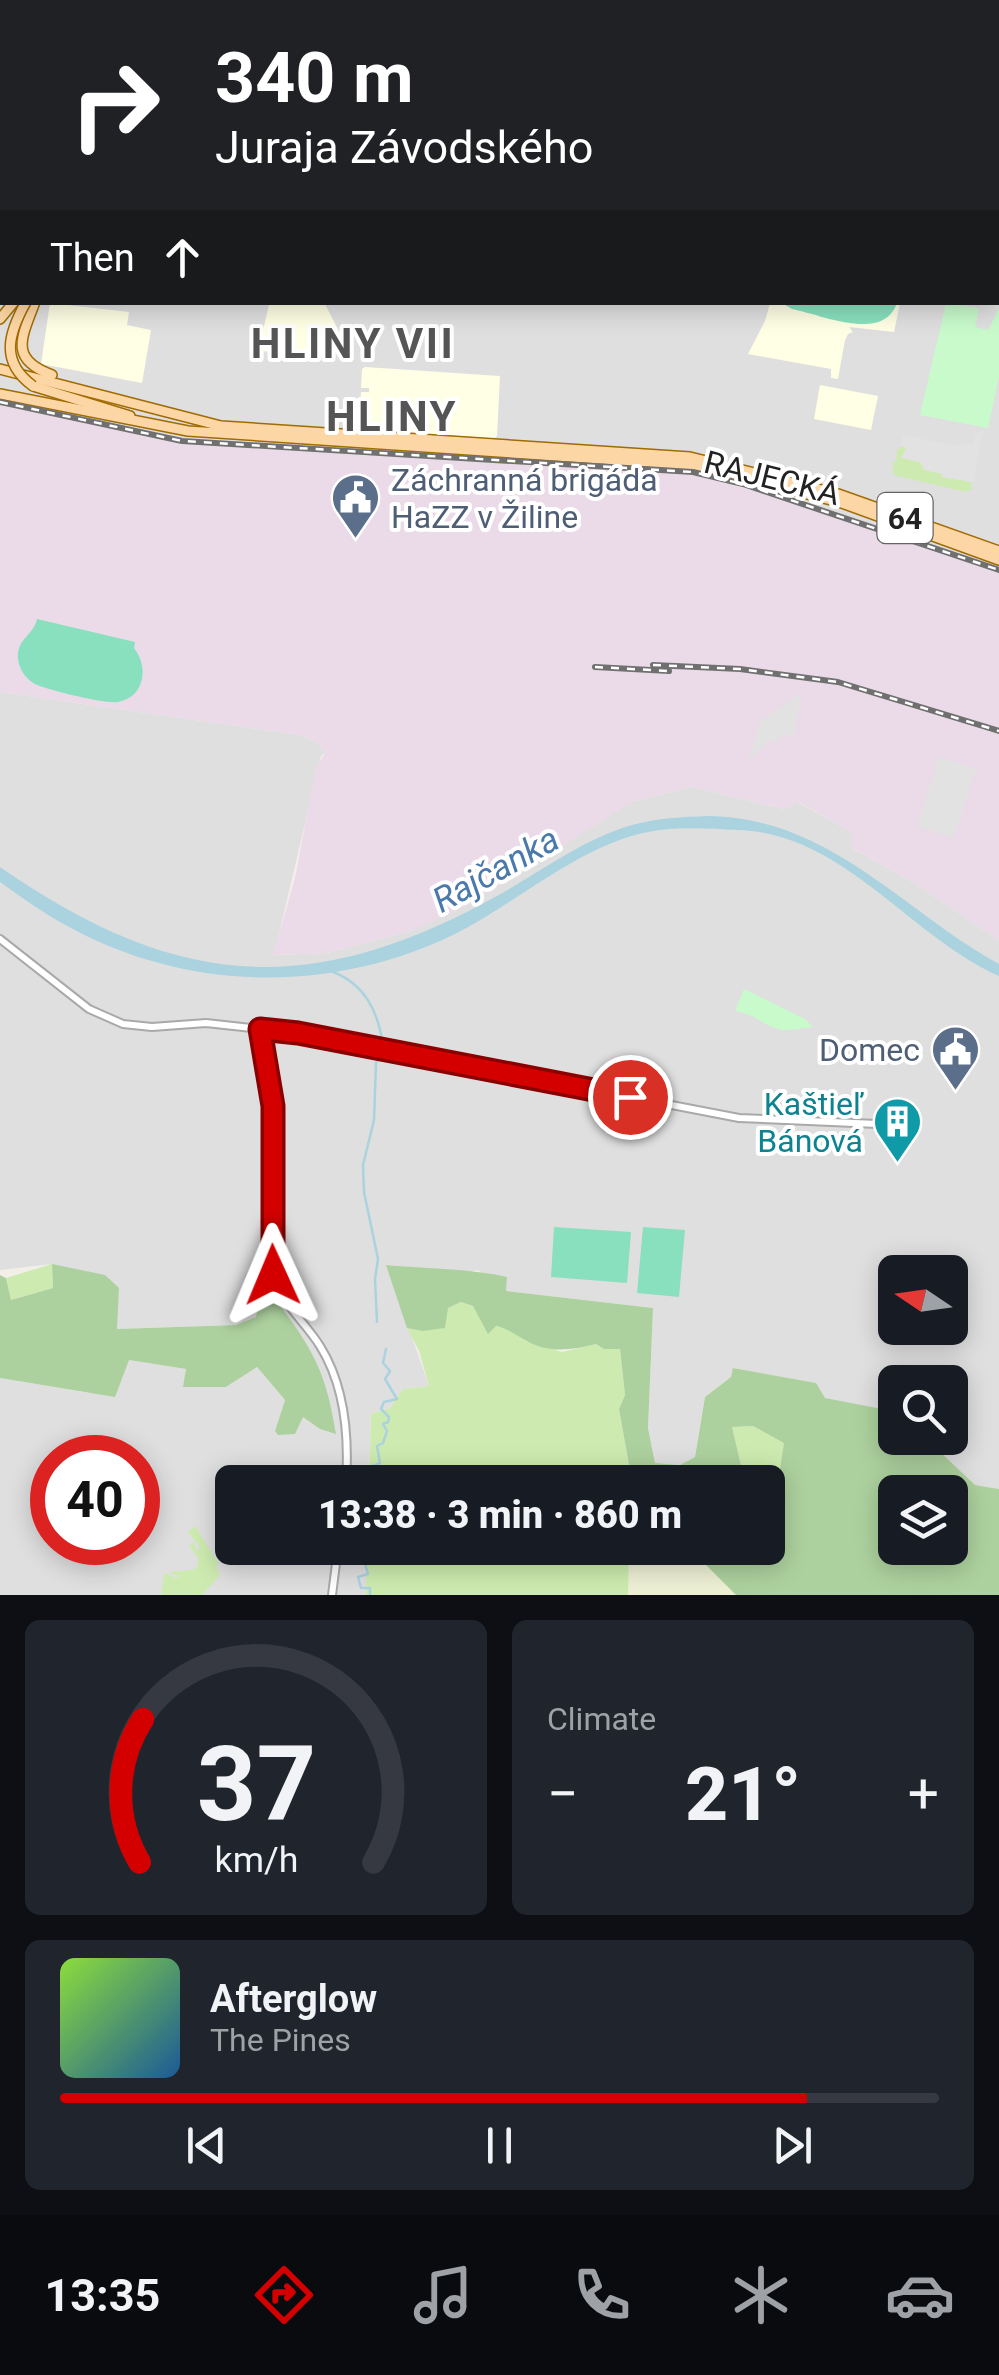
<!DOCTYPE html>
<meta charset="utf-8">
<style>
:root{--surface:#171b24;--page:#20242c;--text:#f1f3f6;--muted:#9ea1a6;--line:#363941;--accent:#d40000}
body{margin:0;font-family:Roboto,sans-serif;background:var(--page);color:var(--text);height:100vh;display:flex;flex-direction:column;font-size:38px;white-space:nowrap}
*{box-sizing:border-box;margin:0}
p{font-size:32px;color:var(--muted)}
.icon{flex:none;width:55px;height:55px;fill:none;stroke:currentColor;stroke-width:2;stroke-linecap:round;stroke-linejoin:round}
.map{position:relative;height:1595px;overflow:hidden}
.details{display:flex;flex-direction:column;gap:25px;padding:25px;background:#0d0f14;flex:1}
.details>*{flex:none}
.banner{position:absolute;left:0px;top:0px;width:1000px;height:305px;box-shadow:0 5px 25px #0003;background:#202124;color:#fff;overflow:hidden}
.needle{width:65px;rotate:283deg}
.fabs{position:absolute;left:878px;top:1255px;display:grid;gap:20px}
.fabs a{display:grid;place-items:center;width:90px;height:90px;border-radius:15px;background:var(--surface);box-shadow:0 5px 25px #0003;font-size:50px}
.speed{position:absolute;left:30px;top:1435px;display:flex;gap:20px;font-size:50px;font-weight:700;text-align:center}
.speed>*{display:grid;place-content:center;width:130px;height:130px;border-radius:50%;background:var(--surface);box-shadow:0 5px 25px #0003;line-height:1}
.speed .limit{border:15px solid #d22;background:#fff;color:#111}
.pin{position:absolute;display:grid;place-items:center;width:85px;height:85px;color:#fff;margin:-42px;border:5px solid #fff;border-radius:50%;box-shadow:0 2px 10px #0007}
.me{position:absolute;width:110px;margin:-55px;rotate:359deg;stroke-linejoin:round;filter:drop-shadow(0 0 8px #0008)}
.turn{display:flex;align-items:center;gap:35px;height:210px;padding:0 50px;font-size:45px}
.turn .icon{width:130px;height:130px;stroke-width:2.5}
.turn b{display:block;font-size:70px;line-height:85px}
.then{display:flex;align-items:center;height:95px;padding:0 50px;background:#0003;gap:20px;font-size:38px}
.big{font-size:75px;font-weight:800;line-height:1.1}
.details .tile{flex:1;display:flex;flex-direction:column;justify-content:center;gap:15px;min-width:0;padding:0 35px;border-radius:15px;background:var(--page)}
.details .dial{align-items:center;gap:0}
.dial svg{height:260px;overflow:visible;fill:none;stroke:var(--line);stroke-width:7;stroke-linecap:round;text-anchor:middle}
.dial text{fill:var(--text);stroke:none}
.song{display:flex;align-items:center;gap:30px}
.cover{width:120px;height:120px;border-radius:15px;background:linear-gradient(135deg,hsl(90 70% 55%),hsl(210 70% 35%))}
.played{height:10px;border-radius:5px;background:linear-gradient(90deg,var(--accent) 85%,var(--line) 85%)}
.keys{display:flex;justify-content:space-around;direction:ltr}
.heat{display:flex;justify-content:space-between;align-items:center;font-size:55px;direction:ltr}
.details .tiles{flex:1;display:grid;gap:25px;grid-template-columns:1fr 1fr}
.tile:last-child{grid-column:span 2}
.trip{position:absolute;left:215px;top:1465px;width:570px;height:100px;border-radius:15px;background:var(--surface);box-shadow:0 5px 25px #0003;font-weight:800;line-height:100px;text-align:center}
.tab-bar{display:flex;height:160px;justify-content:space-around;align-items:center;background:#090b0e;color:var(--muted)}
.tab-bar .icon{width:70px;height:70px}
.tab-bar .active{color:var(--accent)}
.tab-bar b{font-size:45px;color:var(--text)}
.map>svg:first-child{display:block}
.residential{fill:#e0dfdf;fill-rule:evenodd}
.industrial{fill:#ebdbe8}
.education{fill:#ffffe5}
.farmland{fill:#eef0d5}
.grass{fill:#cdebb0}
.forest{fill:#add19e;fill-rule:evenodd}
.park{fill:#c8facc}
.pitch{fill:#88e0be}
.parking{fill:#e2e2e2}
.water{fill:#aad3df}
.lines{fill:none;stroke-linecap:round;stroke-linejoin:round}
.stream{stroke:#aad3df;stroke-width:2.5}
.tertiary-casing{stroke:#a9a9a9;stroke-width:10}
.primary-casing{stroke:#a06b00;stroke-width:12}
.tertiary{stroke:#fff;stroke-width:6}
.primary{stroke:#fcd6a4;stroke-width:9}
.rail-casing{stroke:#707070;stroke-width:6}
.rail{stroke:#fff;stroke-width:2.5;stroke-dasharray:8;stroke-linecap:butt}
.primary-bridge-casing{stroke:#a06b00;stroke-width:12;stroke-linecap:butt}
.primary-bridge{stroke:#fcd6a4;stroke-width:9}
.route-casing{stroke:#8a0000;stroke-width:25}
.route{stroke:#d40000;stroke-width:18}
.labels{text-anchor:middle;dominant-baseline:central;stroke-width:8;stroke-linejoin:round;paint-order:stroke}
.shield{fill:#fff;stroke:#646464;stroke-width:2.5}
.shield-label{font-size:30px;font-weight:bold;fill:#222}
.street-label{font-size:32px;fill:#222;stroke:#fff}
.service-label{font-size:32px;fill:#4e5e75;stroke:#fff;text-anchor:start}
.culture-label{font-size:32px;fill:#0d838f;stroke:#fff;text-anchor:end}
.water-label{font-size:35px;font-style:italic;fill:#4a7aab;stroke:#fff}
.district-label{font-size:42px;font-weight:bold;letter-spacing:2.5px;fill:#555;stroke:#fff}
</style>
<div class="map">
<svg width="999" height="1595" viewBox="0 0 999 1595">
<rect width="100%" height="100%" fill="#f2efe9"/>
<!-- residential -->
<g class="residential">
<path d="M0 0H999V572L730 483 689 473 183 443 0 404ZM2 2H998V302H2Z"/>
<path d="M0 692 300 735 317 742 325 753 321 756 274 955 328 953 411 931 632 802 692 787 784 809 798 802 852 832V848L911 881 999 940V1489L975 1485 935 1447 896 1448 889 1425 825 1398 815 1383 734 1368 731 1377 705 1397 695 1457 680 1465 655 1463 648 1428 653 1308 506 1291 478 1270 463 1273 387 1265 429 1386 403 1389 390 1408 371 1414 369 1482H232V1548H366V1595H0V1378L90 1393 129 1360 186 1369 184 1387H226L257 1367 285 1400 275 1431 303 1416 320 1429 261 1288 256 1317 236 1325 116 1329 119 1289 52 1264 0 1270ZM895 1272H950V1328H895ZM895 1382H950V1438H895ZM52 1458H138V1542H52Z"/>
</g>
<!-- industrial -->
<path class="industrial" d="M0 404 183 443 689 473 730 483 999 572V940L911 881 852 848V832L799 802 784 809 692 787 632 802 471 904 411 931 328 953 273 955 295 878 316 768 325 753 317 742 300 735 0 692Z"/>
<!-- education -->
<g class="education">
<path d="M324 302 349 351 324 350V355L258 351 269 305Z"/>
<path d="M50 303 129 312 127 325 151 330 142 383 41 364Z"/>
<path d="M770 303H900L894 332 849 327 853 332 848 334 845 340 838 379 831 378V369L748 354 765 321Z"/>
<path d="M365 367 500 376 497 436 494 439 364 429 359 424 361 392H369V388H361L362 369Z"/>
<path d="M820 385 878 396 871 430 814 419Z"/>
</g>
<!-- farmland -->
<path class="farmland" d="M629 1548H679L697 1556 736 1595H628Z"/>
<!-- grass -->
<g class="grass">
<path d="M903 446 921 462 942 474V477L971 482 972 489 966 492 897 476 893 473V461L896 462 897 450Z"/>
<path d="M52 1264 53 1288 11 1300 6 1278Z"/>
<path d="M461 1302 473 1306 496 1326 512 1330 526 1341 562 1352 596 1344 604 1349H620L625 1395 619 1409 629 1465 626 1482H369L371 1414 390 1408 403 1389 429 1386 419 1351 407 1328 422 1331 448 1308Z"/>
<path d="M753 1426 785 1443 775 1496 768 1494V1482H745L732 1427Z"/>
<path d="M195 1526 219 1564 216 1566 220 1575 202 1595H161L164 1573 176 1578 180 1576 167 1572 193 1570 198 1566V1558L189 1546 194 1542 197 1552 200 1547 188 1532Z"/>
<path d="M366 1548H629L628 1595H366Z"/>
</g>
<!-- forest -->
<g class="forest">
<path d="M52 1264 105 1275 119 1288 117 1329 236 1325 256 1317 261 1287H266C308 1343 325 1363 336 1434L320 1429 303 1417 295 1434 278 1435 275 1431 285 1400 257 1367 226 1387H183L186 1369 129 1360 115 1397 0 1378V1275L6 1278 11 1300 53 1288Z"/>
<path d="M386 1265C427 1269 468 1268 507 1277L506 1291 653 1308 648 1428 655 1463 680 1465 695 1457 705 1397 731 1377 733 1368 816 1383 825 1398 882 1409 896 1448 935 1447 975 1485 999 1489V1595H736L697 1556 679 1548H768V1494L776 1495 784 1443 753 1426 732 1427 745 1482H626L629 1465 619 1409 625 1395 620 1349H604L596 1344C571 1350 549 1354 525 1340 514 1334 509 1329 496 1326L488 1334 473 1306 461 1302 448 1308 445 1328 422 1331 407 1328ZM895 1492H950V1548H895Z"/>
</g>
<!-- park -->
<g class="park">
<path d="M946 303 979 308 975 327 988 330 999 309V377L988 428 920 415Z"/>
<path d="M744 989 805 1019 813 1027C800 1028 785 1033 772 1027 756 1020 756 1015 735 1011Z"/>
</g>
<!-- pitch -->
<g class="pitch">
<path d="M782 303H897C883 343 823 315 792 309Z"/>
<path d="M37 619 135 642 134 648C149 667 145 697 118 702 104 704 48 690 35 684 26 679 19 669 18 659 16 639 34 635 37 619Z"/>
<path d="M554 1227 631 1232 627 1283 551 1277Z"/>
<path d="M643 1227 685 1230 679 1297 637 1293Z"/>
</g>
<!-- parking -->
<g class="parking">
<path d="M981 429 983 430 974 482 942 477V474L924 470 920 462 901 458 906 448 901 446 903 435 958 446 960 443 973 445 976 433 980 434Z"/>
<path d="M797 695H801L795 733 793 736 781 735 779 742 770 740 751 759 749 757 760 722Z"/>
<path d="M939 757 976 769 954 838 917 826Z"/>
</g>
<!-- water -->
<path class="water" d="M708 816C830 818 900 909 999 964V976C909 936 843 833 738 830 710 829 677 826 648 832 580 845 517 903 455 934 332 994 188 992 69 927 43 913 24 899 0 882V867C176 989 309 1000 497 896 542 871 583 839 632 825 657 818 683 817 708 816Z"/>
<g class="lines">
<!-- stream -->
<g class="stream">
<path d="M876 0 879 2"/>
<path d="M998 54 999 55"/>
<path d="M331 971C365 984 378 1011 383 1045"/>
<path d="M377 1322 375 1279 378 1259 364 1192 363 1165 374 1120 376 1063 381 1053"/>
<path d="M370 1482 375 1478 371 1467 380 1463 377 1446 383 1443 387 1431 383 1424 388 1422 389 1417 381 1409 384 1402 397 1399 385 1379 390 1371 383 1363 386 1349"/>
<path d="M370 1595V1588H361L358 1577 368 1574 365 1564 370 1562 371 1548"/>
</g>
<defs>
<g id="tertiary">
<path d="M0 939 89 1009 123 1024 152 1027 206 1023 298 1033 739 1118 900 1125"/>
<path d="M260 1029 273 1107V1275C281 1303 305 1322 320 1346 345 1386 349 1437 346 1482"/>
<path d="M332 1595 338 1548"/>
</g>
<g id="primary">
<path d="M185 2 186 0"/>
<path d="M200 2 201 0"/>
<path d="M35 302C22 337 8 359 52 375"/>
<path d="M0 319 14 302"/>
<path d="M0 369 221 426 690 457 838 494 999 551"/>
<path d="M33 386 130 416"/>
<path d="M0 394 188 431 690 465 839 502 999 560"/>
</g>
</defs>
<!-- tertiary casing -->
<use href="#tertiary" class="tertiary-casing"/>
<!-- primary casing -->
<use href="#primary" class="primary-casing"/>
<!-- tertiary -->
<use href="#tertiary" class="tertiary"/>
<!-- primary -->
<use href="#primary" class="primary"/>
<defs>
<g id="rail">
<path d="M0 402 182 441 693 472 743 484 999 570"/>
<path d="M653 665 740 669 838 682 999 731"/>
<path d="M595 667 669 671"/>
</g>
</defs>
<!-- rail casing -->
<use href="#rail" class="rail-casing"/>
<!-- rail -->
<use href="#rail" class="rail"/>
<defs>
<path id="primary-bridge" d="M26 302C8 334 0 362 33 386"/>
</defs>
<!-- primary-bridge casing -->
<use href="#primary-bridge" class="primary-bridge-casing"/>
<!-- primary-bridge -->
<use href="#primary-bridge" class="primary-bridge"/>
</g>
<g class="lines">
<defs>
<path id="route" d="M273 1275V1106L260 1029 298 1033 630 1097"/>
</defs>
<!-- route casing -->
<use href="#route" class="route-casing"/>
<!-- route -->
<use href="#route" class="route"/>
</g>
<!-- icons -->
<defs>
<symbol id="civic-pin" viewBox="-11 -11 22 30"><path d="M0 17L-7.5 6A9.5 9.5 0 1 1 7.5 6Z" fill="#5c6f8a" stroke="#fff"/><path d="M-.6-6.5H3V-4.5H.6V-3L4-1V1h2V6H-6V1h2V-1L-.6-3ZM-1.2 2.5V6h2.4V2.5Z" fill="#fff"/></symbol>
<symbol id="building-pin" viewBox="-11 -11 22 30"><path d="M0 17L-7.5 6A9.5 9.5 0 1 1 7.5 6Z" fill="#0f9aa8" stroke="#fff"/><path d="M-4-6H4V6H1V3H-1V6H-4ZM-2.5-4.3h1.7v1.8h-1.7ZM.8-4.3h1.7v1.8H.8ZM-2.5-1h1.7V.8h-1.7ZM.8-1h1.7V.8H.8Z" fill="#fff"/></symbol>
</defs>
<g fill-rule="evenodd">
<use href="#civic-pin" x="328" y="470" width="55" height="75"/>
<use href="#civic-pin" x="928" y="1022" width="55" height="75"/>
<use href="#building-pin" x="870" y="1094" width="55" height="75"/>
</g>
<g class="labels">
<!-- shield labels -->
<rect class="shield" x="877.5" y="493" width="55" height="50" rx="8"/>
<g class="shield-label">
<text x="905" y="518">64</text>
</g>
<!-- street labels -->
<g class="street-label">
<text transform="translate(772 478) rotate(14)">RAJECKÁ</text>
</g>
<!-- service labels -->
<g class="service-label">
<text x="391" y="480">Záchranná brigáda<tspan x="391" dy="37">HaZZ v Žiline</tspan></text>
<text x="920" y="1050" text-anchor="end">Domec</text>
</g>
<!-- culture labels -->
<g class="culture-label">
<text x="863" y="1104">Kaštieľ<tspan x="863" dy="37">Bánová</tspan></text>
</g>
<!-- water labels -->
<g class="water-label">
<text transform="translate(496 870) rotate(-29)">Rajčanka</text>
</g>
<!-- district labels -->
<g class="district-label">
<text x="353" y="343">HLINY VII</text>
<text x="392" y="416">HLINY</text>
</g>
</g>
</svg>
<div class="fabs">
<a><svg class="needle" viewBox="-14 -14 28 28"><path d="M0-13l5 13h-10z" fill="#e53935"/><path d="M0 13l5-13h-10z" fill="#9ea1a6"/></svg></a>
<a><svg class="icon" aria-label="search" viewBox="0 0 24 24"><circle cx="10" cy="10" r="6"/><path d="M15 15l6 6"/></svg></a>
<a><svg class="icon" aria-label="layers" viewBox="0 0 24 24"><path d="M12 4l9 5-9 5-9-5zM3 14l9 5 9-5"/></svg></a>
</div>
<div class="speed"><div class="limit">40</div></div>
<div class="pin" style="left:630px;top:1097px;background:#d93025"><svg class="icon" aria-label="arrive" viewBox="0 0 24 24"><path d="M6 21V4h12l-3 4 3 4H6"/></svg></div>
<svg class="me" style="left:273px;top:1275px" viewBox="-20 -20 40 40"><path d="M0-17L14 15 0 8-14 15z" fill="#d40000" stroke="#fff" stroke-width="4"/></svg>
<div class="trip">13:38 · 3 min · 860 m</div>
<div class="banner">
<div class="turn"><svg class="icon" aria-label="right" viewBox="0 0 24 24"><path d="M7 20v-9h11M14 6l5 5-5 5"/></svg><div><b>340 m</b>Juraja Závodského</div></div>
<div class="then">Then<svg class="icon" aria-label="ahead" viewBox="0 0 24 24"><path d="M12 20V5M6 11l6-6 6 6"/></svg></div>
</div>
</div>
<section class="details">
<div class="tiles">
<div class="tile dial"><svg viewBox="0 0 100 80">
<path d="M14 69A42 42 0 1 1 86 69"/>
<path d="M14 69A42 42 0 0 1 15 25" stroke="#d40000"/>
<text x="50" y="56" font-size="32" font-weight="700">37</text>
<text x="50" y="72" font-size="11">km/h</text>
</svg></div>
<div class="tile"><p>Climate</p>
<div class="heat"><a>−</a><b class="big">21°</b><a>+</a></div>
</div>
<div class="tile">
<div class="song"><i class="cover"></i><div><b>Afterglow</b><p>The Pines</p></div></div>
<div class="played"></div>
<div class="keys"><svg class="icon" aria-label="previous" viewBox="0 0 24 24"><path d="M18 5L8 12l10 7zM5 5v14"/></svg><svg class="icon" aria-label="pause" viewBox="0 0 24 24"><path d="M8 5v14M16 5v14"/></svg><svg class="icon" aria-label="next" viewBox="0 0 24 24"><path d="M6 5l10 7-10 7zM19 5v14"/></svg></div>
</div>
</div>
</section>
<nav class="tab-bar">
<b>13:35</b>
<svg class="icon active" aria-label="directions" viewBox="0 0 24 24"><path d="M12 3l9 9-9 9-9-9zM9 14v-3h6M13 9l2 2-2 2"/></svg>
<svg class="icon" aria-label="music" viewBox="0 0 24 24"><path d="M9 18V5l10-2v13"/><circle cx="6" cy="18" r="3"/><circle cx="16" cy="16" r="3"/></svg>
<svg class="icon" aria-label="phone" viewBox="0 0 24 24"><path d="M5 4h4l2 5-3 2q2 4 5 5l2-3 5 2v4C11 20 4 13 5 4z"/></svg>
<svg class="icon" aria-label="climate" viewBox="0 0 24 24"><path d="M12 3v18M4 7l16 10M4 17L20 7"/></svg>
<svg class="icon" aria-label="car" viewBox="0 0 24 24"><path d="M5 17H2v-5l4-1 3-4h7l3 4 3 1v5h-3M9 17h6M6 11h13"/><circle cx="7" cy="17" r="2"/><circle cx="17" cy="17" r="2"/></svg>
</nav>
